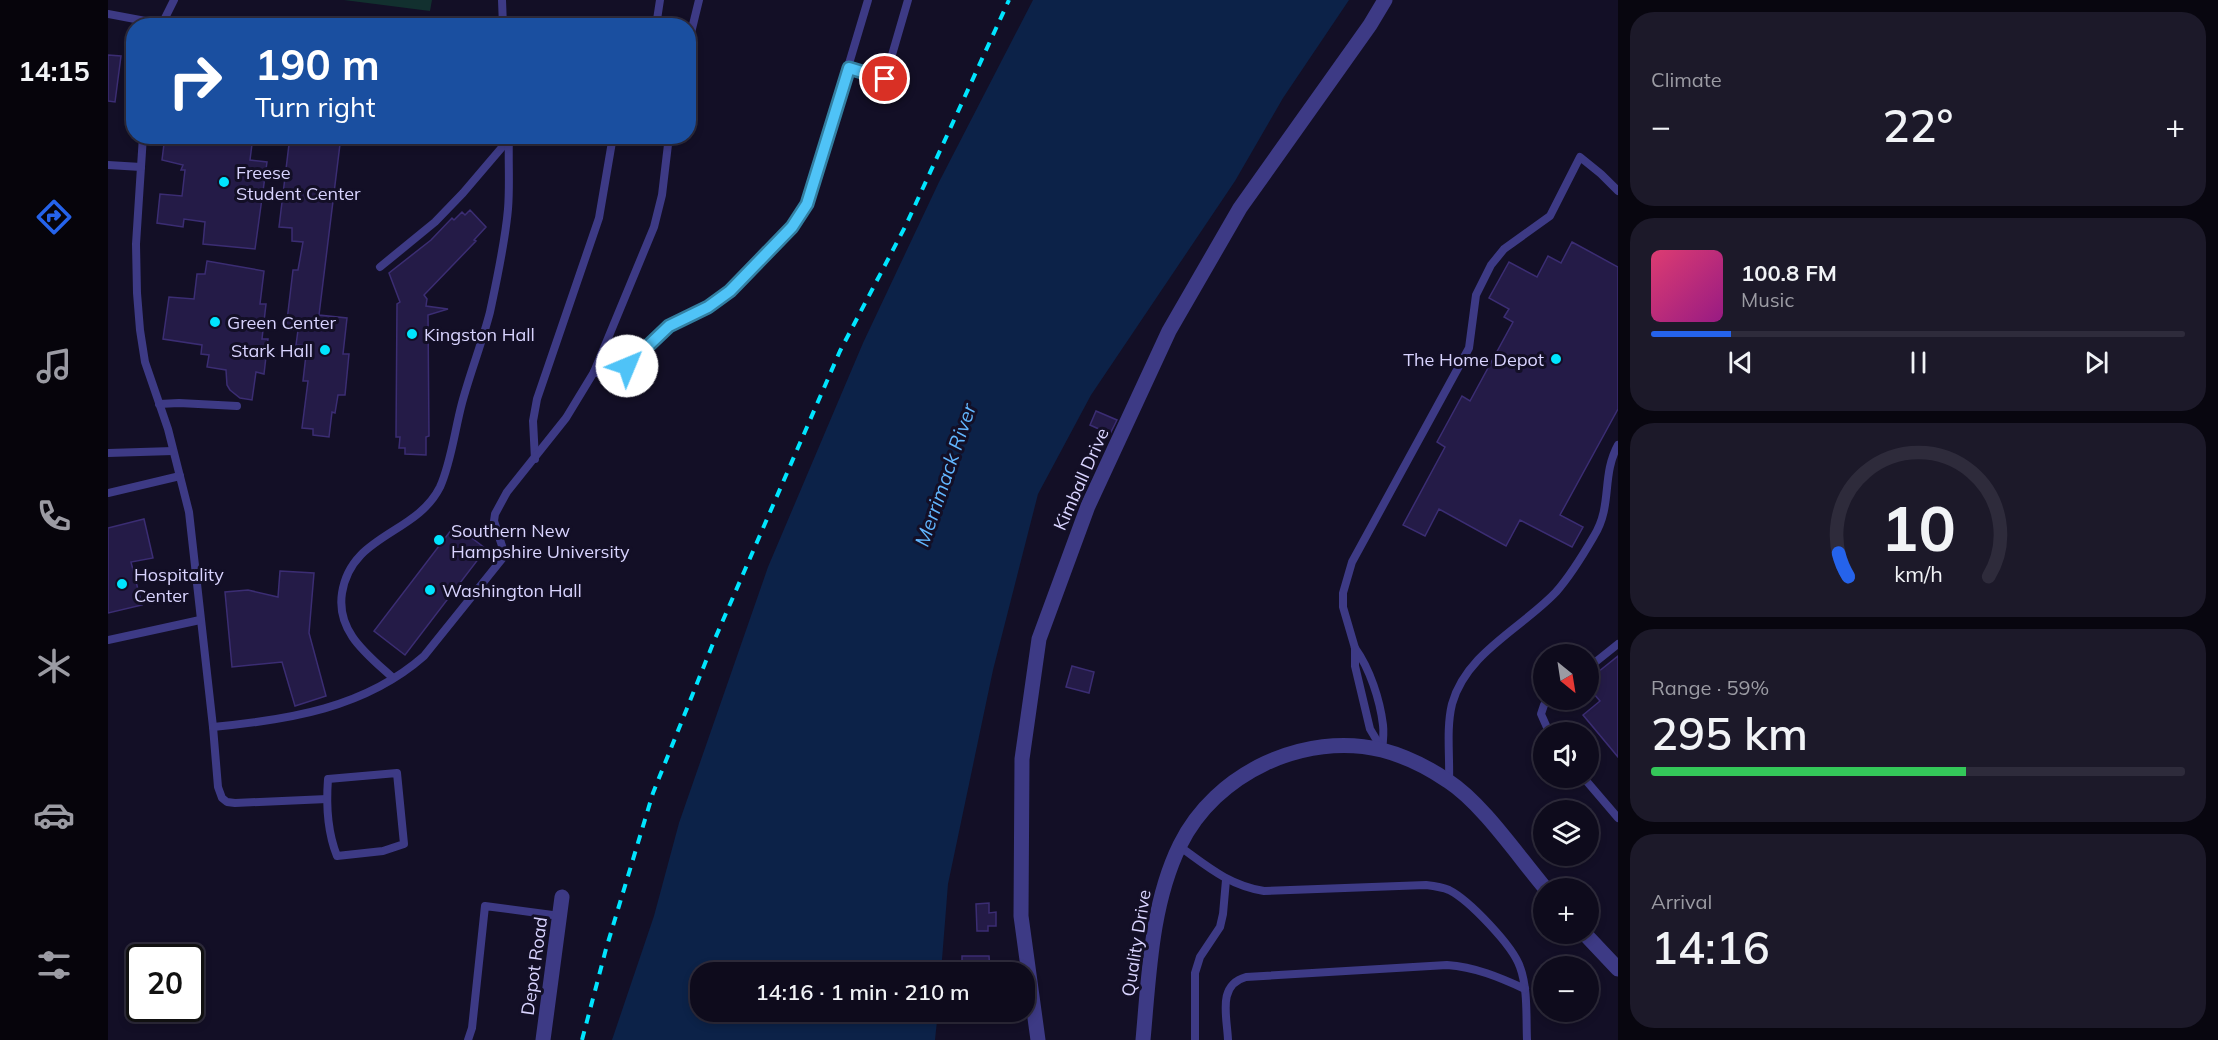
<!DOCTYPE html>
<meta charset="utf-8">
<style>
:root{--surface:#0e0b1c;--page:#1c1929;--text:#f1f3f6;--muted:#9b9ba3;--line:#2e2b3b;--accent:#2563eb}
body{margin:0;font-family:Mulish,sans-serif;background:var(--page);color:var(--text);height:100vh;display:flex;flex-direction:column;font-size:22px;white-space:nowrap}
*{box-sizing:border-box;margin:0}
p{font-size:20px;color:var(--muted)}
.icon{flex:none;width:33px;height:33px;fill:none;stroke:currentColor;stroke-width:2;stroke-linecap:round;stroke-linejoin:round}
.map{position:relative;flex:1;overflow:hidden}
.side{display:flex;flex-direction:column;gap:12px;padding:12px;background:#08060f;width:600px}
.side>*{flex:none}
.banner{position:absolute;left:18px;top:18px;width:570px;height:126px;border-radius:24px;box-shadow:0 3px 9px #0003,0 0 0 2px var(--line);background:#1a4fa0;color:#fff;overflow:hidden}
.needle{width:39px;rotate:150deg}
.buttons{position:absolute;left:1425px;top:644px;display:grid;gap:12px}
.buttons a{display:grid;place-items:center;width:66px;height:66px;border-radius:50%;background:var(--surface);box-shadow:0 3px 9px #0003,0 0 0 2px var(--line);font-size:30px}
.speed{position:absolute;left:18px;top:944px;display:flex;gap:12px;font-size:30px;font-weight:700;text-align:center}
.speed>*{display:grid;place-content:center;width:78px;height:78px;border-radius:50%;background:var(--surface);box-shadow:0 3px 9px #0003,0 0 0 2px var(--line);line-height:1}
.speed .limit{border:3px solid #111;border-radius:9px;background:#fff;color:#111}
.pin{position:absolute;display:grid;place-items:center;width:51px;height:51px;color:#fff;margin:-26px;border:3px solid #fff;border-radius:50%;box-shadow:0 2px 6px #0007}
.me{position:absolute;width:66px;margin:-33px;rotate:45deg;stroke-linejoin:round;filter:drop-shadow(0 0 4px #0008)}
.turn{display:flex;align-items:center;gap:21px;height:126px;padding:0 30px;font-size:27px}
.turn .icon{width:78px;height:78px;stroke-width:2.5}
.turn b{display:block;font-size:42px;line-height:51px}
.big{font-size:45px;font-weight:600;line-height:1.1}
.side .card{flex:1;display:flex;flex-direction:column;justify-content:center;gap:9px;min-width:0;padding:0 21px;border-radius:24px;background:var(--page)}
.side .dial{align-items:center;gap:0}
.dial svg{height:156px;overflow:visible;fill:none;stroke:var(--line);stroke-width:7;stroke-linecap:round;text-anchor:middle}
.dial text{fill:var(--text);stroke:none}
.song{display:flex;align-items:center;gap:18px}
.cover{width:72px;height:72px;border-radius:9px;background:linear-gradient(135deg,hsl(340 70% 55%),hsl(310 70% 35%))}
.played{height:6px;border-radius:3px;background:linear-gradient(90deg,var(--accent) 15%,var(--line) 15%)}
.keys{display:flex;justify-content:space-around;direction:ltr}
.heat{display:flex;justify-content:space-between;align-items:center;font-size:33px;direction:ltr}
.charge{height:9px;border-radius:4px;background:linear-gradient(90deg,#34c759 59%,var(--line) 0)}
.trip{position:absolute;left:582px;top:962px;width:345px;height:60px;border-radius:24px;background:var(--surface);box-shadow:0 3px 9px #0003,0 0 0 2px var(--line);font-weight:600;line-height:60px;text-align:center}
main{display:flex;flex:1;min-height:0}
.tab-bar{display:flex;flex-direction:column;width:108px;justify-content:space-around;align-items:center;background:#06040b;color:var(--muted)}
.tab-bar .icon{width:42px;height:42px}
.tab-bar .current{color:var(--accent)}
.tab-bar b{font-size:27px;color:var(--text)}
.map>svg:first-child{display:block}
.green{fill:#12302f}
.water{fill:#0c2248}
.building{fill:#241b47;stroke:#3b2d73;stroke-width:1.5}
.lines{fill:none;stroke-linecap:round;stroke-linejoin:round}
.service{stroke:#3d3a85;stroke-width:8}
.minor{stroke:#3d3a85;stroke-width:15}
.rail{stroke:#00e5ff;stroke-width:4;stroke-dasharray:9 8;stroke-linecap:butt}
.route-casing{stroke:#337fa1;stroke-width:15}
.route{stroke:#4fc3f7;stroke-width:10}
.poi-dot{fill:#00e5ff;stroke:#130f26;stroke-width:2}
.labels{text-anchor:middle;dominant-baseline:central;stroke-width:6;stroke-linejoin:round;paint-order:stroke}
.poi-label{font-size:18px;fill:#d9d4ff;stroke:#130f26;text-anchor:start}
.street-label{font-size:18px;fill:#d9d4ff;stroke:#130f26}
.water-label{font-size:20px;font-style:italic;fill:#62b6ff;stroke:#130f26}
</style>
<main>
<nav class="tab-bar">
<b>14:15</b>
<svg class="icon current" aria-label="directions" viewBox="0 0 24 24"><path d="M12 3l9 9-9 9-9-9zM9 14v-3h6M13 9l2 2-2 2"/></svg>
<svg class="icon" aria-label="music" viewBox="0 0 24 24"><path d="M9 18V5l10-2v13"/><circle cx="6" cy="18" r="3"/><circle cx="16" cy="16" r="3"/></svg>
<svg class="icon" aria-label="phone" viewBox="0 0 24 24"><path d="M5 4h4l2 5-3 2q2 4 5 5l2-3 5 2v4C11 20 4 13 5 4z"/></svg>
<svg class="icon" aria-label="climate" viewBox="0 0 24 24"><path d="M12 3v18M4 7l16 10M4 17L20 7"/></svg>
<svg class="icon" aria-label="car" viewBox="0 0 24 24"><path d="M5 17H2v-5l4-1 3-4h7l3 4 3 1v5h-3M9 17h6M6 11h13"/><circle cx="7" cy="17" r="2"/><circle cx="17" cy="17" r="2"/></svg>
<svg class="icon" aria-label="filters" viewBox="0 0 24 24"><path d="M4 7h16M4 17h16"/><circle cx="9" cy="7" r="2"/><circle cx="15" cy="17" r="2"/></svg>
</nav>
<div class="map">
<svg width="1510" height="1040" viewBox="0 0 1510 1040">
<rect width="100%" height="100%" fill="#130f26"/>
<!-- green -->
<path class="green" d="M236 0H324L322 11Z"/>
<!-- water -->
<path class="water" d="M925 0H1241L1175 98 1127 181 983 395 930 494 885 670 840 884 833 972H592V1011H830L827 1040H504L546 916 571 823 660 567 755 343 831 182Z"/>
<!-- building -->
<g class="building">
<path d="M0 55 13 56 7 102 0 101Z"/>
<path d="M57 136H145L142 160 159 162 147 249 95 244 97 222 76 219 75 227 49 223 52 194 74 196 77 170H73L75 165 54 160Z"/>
<path d="M182 136H233L211 315 239 318 235 354H241L237 395H230L227 413 224 412 221 437 205 435V429L194 428 200 381H195L199 346 188 345 190 330 178 329 185 270H190L195 242 184 241V228L171 227Z"/>
<path d="M362 210 378 227 366 240 368 241 316 295 319 299 318 306 340 309 320 315 321 436 318 437V455L297 454V448H291L292 437H288L289 304 292 302 281 273 323 240 344 218 346 220 354 212 357 215Z"/>
<path d="M1464 242 1510 267V409L1452 515 1475 527 1464 547 1412 520 1398 546 1331 509 1317 536 1295 525 1337 447 1329 442 1354 396 1362 401 1405 322 1396 317 1401 309 1381 298 1401 262 1429 277 1440 256 1453 263Z"/>
<path d="M99 261 156 271 152 304H158L154 339H160L156 374 148 372 144 400 132 398 122 390 119 385 118 370 99 367 101 355 93 354 94 345 55 339 61 297 86 299 89 274H97Z"/>
<path d="M988 411 1009 420 1002 434 982 425Z"/>
<path d="M36 519 45 558 23 562 34 605 0 613V528Z"/>
<path d="M347 525 378 549 297 655 266 631Z"/>
<path d="M172 571 206 573 201 633 218 696 187 706 174 662 124 667 117 592 140 590 170 597Z"/>
<path d="M1510 656V757L1475 715 1492 701 1480 687V680Z"/>
<path d="M964 666 986 672 981 693 958 687Z"/>
<path d="M881 903V913L888 912V926H880V931H869L868 904Z"/>
<path d="M854 956H881L882 972H854Z"/>
</g>
<g class="lines">
<!-- service -->
<g class="service">
<path d="M394 0 395 26"/>
<path d="M0 14 64 26"/>
<path d="M53 26 66 0"/>
<path d="M548 26 552 0"/>
<path d="M580 45 591 0"/>
<path d="M741 68 777 79 800 0"/>
<path d="M35 136 28 244 29 293 32 330 37 362 60 429 81 512 105 727 110 787 114 798 119 802 127 803 219 799"/>
<path d="M0 165 33 167"/>
<path d="M272 267 327 222 355 193 401 139"/>
<path d="M486 372 498 375 513 372 561 326 610 300 673 240 684 227 699 204 760 0"/>
<path d="M51 404 71 403 129 406"/>
<path d="M0 453 65 451"/>
<path d="M427 459 425 421 429 399 491 218 505 136"/>
<path d="M0 493 72 476"/>
<path d="M0 640 92 620"/>
<path d="M1247 648C1262 669 1272 700 1275 725 1276 733 1275 742 1274 750"/>
<path d="M1480 668 1510 644"/>
<path d="M285 678C260 655 228 632 234 593 243 534 308 535 332 487 343 463 347 429 354 403 362 373 374 343 382 312 389 279 397 243 400 209 402 185 400 161 401 136"/>
<path d="M105 727C180 720 257 708 316 656L394 559 395 549 386 521 387 514 399 492 458 418 486 372 546 227 554 195 561 136"/>
<path d="M1441 732 1433 714 1436 705 1443 699"/>
<path d="M1274 749 1262 729 1247 666V648L1235 607V593L1244 562 1361 348 1368 295 1383 265 1396 249 1442 216 1472 157 1493 174 1510 191"/>
<path d="M289 773 296 844 275 851 229 856C219 831 218 805 220 779Z"/>
<path d="M1475 777 1510 818"/>
<path d="M1341 781C1342 756 1338 729 1344 704 1358 653 1414 628 1448 592 1463 575 1475 555 1486 536 1505 505 1493 476 1510 445"/>
<path d="M1071 846C1099 866 1120 885 1156 891L1318 885C1326 886 1334 887 1341 890 1361 900 1405 946 1412 967 1420 989 1418 1016 1419 1040"/>
<path d="M360 1040 364 1028 377 906 452 916"/>
<path d="M1087 1040V973L1092 957 1112 927 1115 914 1118 880"/>
<path d="M1120 1040C1119 1016 1109 985 1138 977L1339 965C1367 967 1391 977 1417 989"/>
</g>
<!-- minor -->
<g class="minor">
<path d="M1476 933 1510 969"/>
<path d="M435 1040 454 897"/>
<path d="M930 1040 913 916 914 759 931 639 980 506 1061 331 1132 208 1262 25 1277 0"/>
<path d="M1035 1040C1041 975 1043 904 1072 845 1107 773 1197 731 1274 750 1297 756 1321 768 1340 781 1374 803 1410 856 1437 888"/>
</g>
<!-- rail -->
<path class="rail" d="M474 1040 498 949 545 793 606 641 732 351 798 225 901 0"/>
</g>
<g class="lines">
<defs>
<path id="route" d="M519 366 561 326 600 307 622 291 684 227 699 204 741 68 777 79"/>
</defs>
<!-- route casing -->
<use href="#route" class="route-casing"/>
<!-- route -->
<use href="#route" class="route"/>
</g>
<!-- markers -->
<g class="poi-dot">
<circle cx="116" cy="182" r="6"/>
<circle cx="107" cy="322" r="6"/>
<circle cx="304" cy="334" r="6"/>
<circle cx="217" cy="350" r="6"/>
<circle cx="1448" cy="359" r="6"/>
<circle cx="331" cy="540" r="6"/>
<circle cx="14" cy="584" r="6"/>
<circle cx="322" cy="590" r="6"/>
</g>
<g class="labels">
<!-- poi labels -->
<g class="poi-label">
<text x="128" y="172">Freese<tspan x="128" dy="21">Student Center</tspan></text>
<text x="119" y="322">Green Center</text>
<text x="316" y="334">Kingston Hall</text>
<text x="205" y="350" text-anchor="end">Stark Hall</text>
<text x="1436" y="359" text-anchor="end">The Home Depot</text>
<text x="343" y="530">Southern New<tspan x="343" dy="21">Hampshire University</tspan></text>
<text x="26" y="574">Hospitality<tspan x="26" dy="21">Center</tspan></text>
<text x="334" y="590">Washington Hall</text>
</g>
<!-- street labels -->
<g class="street-label">
<text transform="translate(973 479) rotate(-66)">Kimball Drive</text>
<text transform="translate(1028 943) rotate(-81)">Quality Drive</text>
<text transform="translate(426 966) rotate(-82)">Depot Road</text>
</g>
<!-- water labels -->
<g class="water-label">
<text transform="translate(837 475) rotate(-71)">Merrimack River</text>
</g>
</g>
</svg>
<div class="buttons">
<a><svg class="needle" viewBox="-14 -14 28 28"><path d="M0-13l5 13h-10z" fill="#e53935"/><path d="M0 13l5-13h-10z" fill="#9b9ba3"/></svg></a>
<a><svg class="icon" aria-label="sound" viewBox="0 0 24 24"><path d="M4 9h4l5-4v14l-5-4H4zM17 9q2 3 0 6"/></svg></a>
<a><svg class="icon" aria-label="layers" viewBox="0 0 24 24"><path d="M12 4l9 5-9 5-9-5zM3 14l9 5 9-5"/></svg></a>
<a>+</a>
<a>−</a>
</div>
<div class="speed"><div class="limit">20</div></div>
<div class="pin" style="left:777px;top:79px;background:#d93025"><svg class="icon" aria-label="arrive" viewBox="0 0 24 24"><path d="M6 21V4h12l-3 4 3 4H6"/></svg></div>
<svg class="me" style="left:519px;top:366px" viewBox="-20 -20 40 40"><circle r="19" fill="#fff"/><path d="M0-13L10 11 0 6-10 11z" fill="#4fc3f7"/></svg>
<div class="trip">14:16 · 1 min · 210 m</div>
<div class="banner">
<div class="turn"><svg class="icon" aria-label="right" viewBox="0 0 24 24"><path d="M7 20v-9h11M14 6l5 5-5 5"/></svg><div><b>190 m</b>Turn right</div></div>
</div>
</div>
<section class="side">
<div class="card"><p>Climate</p>
<div class="heat"><a>−</a><b class="big">22°</b><a>+</a></div>
</div>
<div class="card">
<div class="song"><i class="cover"></i><div><b>100.8 FM</b><p>Music</p></div></div>
<div class="played"></div>
<div class="keys"><svg class="icon" aria-label="previous" viewBox="0 0 24 24"><path d="M18 5L8 12l10 7zM5 5v14"/></svg><svg class="icon" aria-label="pause" viewBox="0 0 24 24"><path d="M8 5v14M16 5v14"/></svg><svg class="icon" aria-label="next" viewBox="0 0 24 24"><path d="M6 5l10 7-10 7zM19 5v14"/></svg></div>
</div>
<div class="card dial"><svg viewBox="0 0 100 80">
<path d="M14 69A42 42 0 1 1 86 69"/>
<path d="M14 69A42 42 0 0 1 9 57" stroke="#2563eb"/>
<text x="50" y="56" font-size="32" font-weight="700">10</text>
<text x="50" y="72" font-size="11">km/h</text>
</svg></div>
<div class="card"><p>Range · 59%</p><b class="big">295 km</b><div class="charge"></div></div>
<div class="card"><p>Arrival</p><b class="big">14:16</b></div>
</section>
</main>
